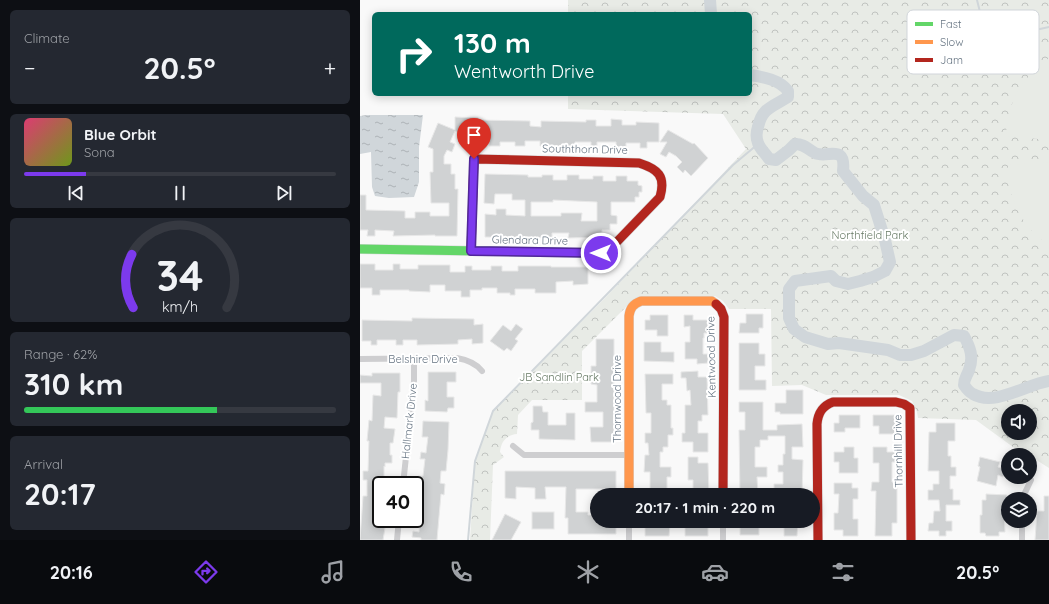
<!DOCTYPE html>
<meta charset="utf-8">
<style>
:root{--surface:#171b24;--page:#242831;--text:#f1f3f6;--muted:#9ea1a6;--line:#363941;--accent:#7c3aed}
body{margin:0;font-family:Quicksand,sans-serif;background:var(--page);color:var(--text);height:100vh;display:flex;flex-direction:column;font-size:15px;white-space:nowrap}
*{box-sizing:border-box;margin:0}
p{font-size:13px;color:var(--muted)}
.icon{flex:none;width:22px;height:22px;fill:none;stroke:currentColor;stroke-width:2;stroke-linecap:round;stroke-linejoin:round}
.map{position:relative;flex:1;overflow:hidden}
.sheet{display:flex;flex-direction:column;gap:10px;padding:10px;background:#0d0f14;width:360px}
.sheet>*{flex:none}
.guide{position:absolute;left:12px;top:12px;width:380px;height:84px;border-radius:6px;box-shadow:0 2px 10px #0003;background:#00695c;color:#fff;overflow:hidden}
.buttons{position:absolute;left:641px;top:404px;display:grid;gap:8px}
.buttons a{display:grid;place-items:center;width:36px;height:36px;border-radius:50%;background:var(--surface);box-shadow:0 2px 10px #0003;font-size:20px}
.speed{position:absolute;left:12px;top:476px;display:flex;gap:8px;font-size:20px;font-weight:700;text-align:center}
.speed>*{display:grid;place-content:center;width:52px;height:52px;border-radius:50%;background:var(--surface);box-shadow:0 2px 10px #0003;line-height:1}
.speed .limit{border:2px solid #111;border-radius:6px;background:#fff;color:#111}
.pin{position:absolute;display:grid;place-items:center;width:34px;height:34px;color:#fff;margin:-41px -17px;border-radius:50% 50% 50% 0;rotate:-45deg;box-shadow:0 0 4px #0007}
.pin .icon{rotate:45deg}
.me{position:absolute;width:44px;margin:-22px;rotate:270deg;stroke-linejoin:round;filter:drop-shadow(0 0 3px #0008)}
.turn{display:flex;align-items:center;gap:14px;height:84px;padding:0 16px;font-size:18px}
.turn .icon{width:52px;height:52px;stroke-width:2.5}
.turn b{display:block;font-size:28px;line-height:34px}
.big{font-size:30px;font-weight:700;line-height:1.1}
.sheet .card{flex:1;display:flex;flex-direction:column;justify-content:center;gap:6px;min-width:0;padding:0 14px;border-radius:6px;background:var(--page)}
.sheet .dial{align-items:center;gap:0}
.dial svg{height:104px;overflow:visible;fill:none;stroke:var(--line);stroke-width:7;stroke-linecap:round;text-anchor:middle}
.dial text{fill:var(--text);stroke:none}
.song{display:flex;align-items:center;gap:12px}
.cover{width:48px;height:48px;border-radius:6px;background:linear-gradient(135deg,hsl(340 70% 55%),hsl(80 70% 35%))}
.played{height:4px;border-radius:2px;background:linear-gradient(90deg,var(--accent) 20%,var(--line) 20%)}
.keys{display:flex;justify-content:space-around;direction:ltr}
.heat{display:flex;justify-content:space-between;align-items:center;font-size:22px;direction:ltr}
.charge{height:6px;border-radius:3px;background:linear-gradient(90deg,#34c759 62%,var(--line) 0)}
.trip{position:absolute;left:230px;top:488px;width:230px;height:40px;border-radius:20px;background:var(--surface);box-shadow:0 2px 10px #0003;font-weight:700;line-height:40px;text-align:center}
.menu{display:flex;height:64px;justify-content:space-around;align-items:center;background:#090b0e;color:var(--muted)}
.menu .icon{width:28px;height:28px}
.menu .active{color:var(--accent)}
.menu b{font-size:18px;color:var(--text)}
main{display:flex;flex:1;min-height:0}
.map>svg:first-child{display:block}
.forest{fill:url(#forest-crowns);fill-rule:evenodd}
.pitch{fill:#e8ebe6}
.water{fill:url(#water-ripples)}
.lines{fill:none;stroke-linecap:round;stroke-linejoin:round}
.stream{stroke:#d0d6da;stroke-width:2}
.river{stroke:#d0d6da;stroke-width:12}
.building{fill:#d0d2d3;stroke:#e8e8e8;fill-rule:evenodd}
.fast-casing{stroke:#d6d7d8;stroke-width:10}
.slow-casing{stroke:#d6d7d8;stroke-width:10}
.jam-casing{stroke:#d6d7d8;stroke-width:10}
.street{stroke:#ceced0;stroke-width:6}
.fast{stroke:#63d668;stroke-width:9}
.slow{stroke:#ff974d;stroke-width:9}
.jam{stroke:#b3261e;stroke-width:9}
.route-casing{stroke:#51269a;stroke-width:10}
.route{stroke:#7c3aed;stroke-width:7}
.labels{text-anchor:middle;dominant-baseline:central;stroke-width:4;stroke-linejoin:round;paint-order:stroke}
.street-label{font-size:11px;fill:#667482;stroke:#fff}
.park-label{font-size:11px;fill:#677a65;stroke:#fff}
.key{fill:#fff;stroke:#d1d5da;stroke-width:1}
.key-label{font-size:11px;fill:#667482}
</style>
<main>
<section class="sheet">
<div class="card"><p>Climate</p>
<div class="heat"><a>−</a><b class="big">20.5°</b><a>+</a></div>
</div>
<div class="card">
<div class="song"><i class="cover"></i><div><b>Blue Orbit</b><p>Sona</p></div></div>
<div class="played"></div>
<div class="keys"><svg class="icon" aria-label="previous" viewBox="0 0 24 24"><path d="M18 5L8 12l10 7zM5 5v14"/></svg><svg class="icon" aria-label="pause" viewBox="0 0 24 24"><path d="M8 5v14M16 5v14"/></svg><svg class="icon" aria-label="next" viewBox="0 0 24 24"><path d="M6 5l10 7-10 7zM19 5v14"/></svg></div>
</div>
<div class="card dial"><svg viewBox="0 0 100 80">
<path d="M14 69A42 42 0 1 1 86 69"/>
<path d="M14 69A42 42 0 0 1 13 28" stroke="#7c3aed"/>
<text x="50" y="56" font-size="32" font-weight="700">34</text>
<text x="50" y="72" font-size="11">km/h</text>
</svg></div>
<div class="card"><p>Range · 62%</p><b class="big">310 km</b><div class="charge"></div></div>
<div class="card"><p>Arrival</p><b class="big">20:17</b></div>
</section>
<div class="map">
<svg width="689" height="540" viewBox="0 0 689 540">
<defs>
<pattern id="forest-crowns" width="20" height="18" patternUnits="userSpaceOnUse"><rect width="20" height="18" fill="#e8ebe6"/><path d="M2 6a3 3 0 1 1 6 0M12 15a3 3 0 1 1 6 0" fill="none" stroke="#c0c3c0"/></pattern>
<pattern id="water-ripples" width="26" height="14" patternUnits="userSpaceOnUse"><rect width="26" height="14" fill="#d0d6da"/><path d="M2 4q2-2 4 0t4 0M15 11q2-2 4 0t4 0" fill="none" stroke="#adb2b6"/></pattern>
</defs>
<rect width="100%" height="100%" fill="#f9f9f9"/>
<!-- forest -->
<path class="forest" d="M208 0H689V468L670 456V455H668L653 447 616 420 558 418 557 412 552 401 539 395H466L442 385 412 386 411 309H369L363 301 355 296H280L273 300 222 351V400H172L158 415 157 434C146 435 141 442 140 452L144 457 133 465 130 540H110L115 461 133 411 245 298 386 149 363 114 208 109V94H390V14H208ZM648 411H670V433H648Z"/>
<!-- pitch -->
<g class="pitch">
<path d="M689 58V140L646 136C647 102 662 78 689 58Z"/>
<path d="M689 162V245C662 228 647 197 648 165Z"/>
</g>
<!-- water -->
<path class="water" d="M7 115H63L59 147V182L54 197 29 198 15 196 12 187 11 152 0 154V116Z"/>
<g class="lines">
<!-- stream -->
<g class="stream">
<path d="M617 0 620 12 632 27 680 29 689 27"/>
<path d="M108 540 115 461 133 411 373 165 398 144"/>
</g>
<!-- river -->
<g class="river">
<path d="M350 0 351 14"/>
<path d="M390 75C404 77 420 80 428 91V97C412 107 402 108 398 127 396 133 396 138 398 143 400 149 406 154 409 159L416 160 429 150 435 144C445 144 447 149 455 153 467 159 486 143 483 171L503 196 514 205 525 240 530 262 525 271 513 277 500 281 488 284 476 281 471 276 435 281 429 289V318L434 329 445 337 468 344 479 343 528 350 540 355H551L564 351 594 335 604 336C610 347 614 357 609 370 607 376 604 378 604 385 606 388 609 392 613 394 635 407 667 384 689 381"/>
</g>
</g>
<!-- building -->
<g class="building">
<path d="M95 117 118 118 117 120 170 121V126L181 127V121L226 122V120H236V126H251V119L262 120V125H276V122L299 123V142H287V148H280V143H266V147H256V142H237V147H231V142H215V147H199L180 146V141H165V146H155V142H140V146H129V141H124L125 138H104V132L95 131 90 142 95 144 92 152 87 150 84 156V164H91V174H95V189H98L97 236H75V235L33 236 34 231 15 230V236H7L8 230H0V195H6V210L45 211V218H55V212H70V216H89V203H71L70 172H73V149L68 147 78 123 95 130Z"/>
<path d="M308 130 333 144 334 143 348 158 331 176 325 170 323 173 317 167 322 162 316 156 309 152 306 157 300 154 307 142H300Z"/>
<path d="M125 174 168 175V177H182V175H193V180H207V175H219V179H233V176H243V181H256V176H267V181H278V185L282 186V192H279V197H275V202H251V215L257 216V224H250V230H242V237L208 238 209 233H192V238L125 237V214L136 215V209H146V215L165 216V200H152V194H135L134 204 124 203ZM193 200 237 202V221H221L222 213H201V216H171V202H193Z"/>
<path d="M0 264H15V270H33V264H40V269H58V265H90V272H105V266H112V270H131V266H142V271H158V266H191V267H228V284L213 285V281L196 282V293H175V289H155V295H150V293H137V288H122V290H110V297H101V291H85V285H70V292L49 291V290H20V295H12V288H0Z"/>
<path d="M386 314H403V328H399V333H379L380 323H386Z"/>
<path d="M290 315H308V336H297V330H285V320H290Z"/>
<path d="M324 315H333V320H348V333H344V338H343V354H348V363L337 364V359H325V342H330V326L324 327Z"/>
<path d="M52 318 114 319V325L123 324V343L112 344V339L98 340V344L57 345V340H43V345H36V340H17V345H11V341H2V320L52 321Z"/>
<path d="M156 324 163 329 155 339 158 341 151 351 147 348 144 351 130 341 143 325 151 331Z"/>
<path d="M236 339H254V442H231L230 427H243V412H225V402H237V385L231 384V366H236Z"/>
<path d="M284 342H301V352H314V362L284 361Z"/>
<path d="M379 343H399V354H405V366H395V380H406V390H379Z"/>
<path d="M338 371V377H347L348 415H342V421H338V433H348V452H333V442H322V433H325V405H331L330 390 327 391 326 378H321V372Z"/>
<path d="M68 372H96V382H87V397H94V408H88L87 412 65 411V400L68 401Z"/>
<path d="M12 373H40V392H38L37 418 25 417 24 428 35 429 33 443H30V455H32V463H25V467L24 466V477H29V485H21V527L25 528 23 540H0L3 496H7V480H3V471H8L9 441H7L9 420 12 421 13 395 21 396V383H0V375L12 376Z"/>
<path d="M285 374H313V384H302V400H307V405H311V428H313V435H308V447H303V452H300V467H311V477H307V495H290V472H284L285 455H289L288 443H285V433H291V413H286Z"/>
<path d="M426 390H443V414H420V412H415V403H426Z"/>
<path d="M379 402H403V430H417V425L442 424 443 447H432V459L443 460 442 495H414V484H423V472H418V465H423V454H425V436H408V440H400V447H395V467H407V477H397L398 495H380L379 430H385V412H379Z"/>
<path d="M173 406H182L183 412H188V425H206V413H215V440L179 439V430H171V423L173 422Z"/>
<path d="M479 415H500V428H485V432H474V423H479Z"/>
<path d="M513 415H538V434H519V426H513Z"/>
<path d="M63 421 89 422 88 450 86 471H81L80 483 85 484 84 495 81 494 77 540H61V538L52 537 53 531 59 532 60 513H55V506L61 507 62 487H57L58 476H63L65 459H60L61 452 66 453 68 437H62Z"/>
<path d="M576 423H595V441H588V456H591V467H596V476H590V489H593V500H600V505H586V521H592V531H586V536H579V531H568L569 523H573L574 511H580L579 500H568V490H573V484H579V471H568L569 432H576Z"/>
<path d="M484 447H494V458H498V473H479V462H474V452H484Z"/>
<path d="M513 447H527V452H537V462H532V482L537 483V523H532V536H515L516 491H511L512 482H519V463H513Z"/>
<path d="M328 457H338V463H348L349 495H333V480H328Z"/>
<path d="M620 457 640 462 638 467 645 469 643 477 638 475 636 486 617 481 620 467 618 466Z"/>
<path d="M145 471H256V494H245V489H216V512H228V515H237V521H256V534H208V518H205L206 487H185L186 499H175V488L156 487V499L145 498Z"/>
<path d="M474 483H492V488H498V499H493V519H498V536H483V530H474V513H478L479 494H474Z"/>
<path d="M626 494 647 495V502H644L645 532H639V536H626L625 533H620V515H622V500H626Z"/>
<path d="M684 496H689V540H675L677 511H684Z"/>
<rect x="172" y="512" width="22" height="17"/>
<path d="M145 514 161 522 151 540H132Z"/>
<path d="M285 521H305V525H310L309 536H285Z"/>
<path d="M336 521H348V536H325V524H336Z"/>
<path d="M380 521H395V525H399V535H380Z"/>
<path d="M424 521H438L437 536H424Z"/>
</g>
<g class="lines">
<defs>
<path id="fast" d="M0 249 241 253 247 252 250 249"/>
<path id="slow" d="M269 495V316C270 308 273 304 281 301H352L356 304"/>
<g id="jam">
<path d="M111 251 114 159 279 163C298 169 306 176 300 197L250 249"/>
<path d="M356 304 361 309 364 317 363 495"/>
<path d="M458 540 457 424C458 413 462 406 473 402H536L544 404 550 408 551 540"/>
</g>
</defs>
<!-- fast casing -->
<use href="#fast" class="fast-casing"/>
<!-- slow casing -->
<use href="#slow" class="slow-casing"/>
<!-- jam casing -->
<use href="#jam" class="jam-casing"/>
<!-- street -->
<g class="street">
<path d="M0 359 97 358C108 360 116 363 122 371"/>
<path d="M153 446 164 455H269"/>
<path d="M43 485 54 381V358"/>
<path d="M662 499 671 480"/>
<path d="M37 540 39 519"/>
<path d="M269 540V521"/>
<path d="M363 540V521"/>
<path d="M662 540V521"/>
</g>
<!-- fast -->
<use href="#fast" class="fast"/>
<!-- slow -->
<use href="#slow" class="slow"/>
<!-- jam -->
<use href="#jam" class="jam"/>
</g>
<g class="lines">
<defs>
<path id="route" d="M114 159 111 251 241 253"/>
</defs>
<!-- route casing -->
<use href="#route" class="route-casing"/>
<!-- route -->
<use href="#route" class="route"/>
</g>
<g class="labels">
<!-- street labels -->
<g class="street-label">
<text transform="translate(225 149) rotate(1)">Souththorn Drive</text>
<text transform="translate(170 240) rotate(1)">Glendara Drive</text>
<text transform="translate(351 357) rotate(-91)">Kentwood Drive</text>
<text x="63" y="359">Belshire Drive</text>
<text transform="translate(257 399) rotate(-90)">Thornwood Drive</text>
<text transform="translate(49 421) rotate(-84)">Hallmark Drive</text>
<text transform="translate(538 451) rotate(-91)">Thornhill Drive</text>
</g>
<!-- park labels -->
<g class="park-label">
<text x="510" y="235">Northfield Park</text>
<text x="199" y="377">JB Sandlin Park</text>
</g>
</g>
<!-- legend -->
<rect x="547" y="10" width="132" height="64" rx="6" class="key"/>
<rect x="555" y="22" width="18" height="4" fill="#63d668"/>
<rect x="555" y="40" width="18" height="4" fill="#ff974d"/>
<rect x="555" y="58" width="18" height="4" fill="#b3261e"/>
<g class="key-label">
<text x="580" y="28">Fast</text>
<text x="580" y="46">Slow</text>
<text x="580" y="64">Jam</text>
</g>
</svg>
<div class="buttons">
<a><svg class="icon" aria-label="sound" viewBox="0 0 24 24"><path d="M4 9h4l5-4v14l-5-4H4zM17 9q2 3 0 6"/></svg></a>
<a><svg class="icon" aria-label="search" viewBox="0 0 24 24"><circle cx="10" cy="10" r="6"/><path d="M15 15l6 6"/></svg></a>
<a><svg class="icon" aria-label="layers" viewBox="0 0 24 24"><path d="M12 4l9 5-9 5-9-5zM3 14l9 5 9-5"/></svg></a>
</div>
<div class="speed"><div class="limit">40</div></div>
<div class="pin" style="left:114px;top:159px;background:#d93025"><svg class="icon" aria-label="arrive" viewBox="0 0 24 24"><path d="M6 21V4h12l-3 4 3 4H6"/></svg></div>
<svg class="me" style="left:241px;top:253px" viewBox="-20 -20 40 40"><circle r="17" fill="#7c3aed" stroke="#fff" stroke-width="3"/><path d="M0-11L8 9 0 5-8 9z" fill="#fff"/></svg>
<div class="trip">20:17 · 1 min · 220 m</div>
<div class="guide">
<div class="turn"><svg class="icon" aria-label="right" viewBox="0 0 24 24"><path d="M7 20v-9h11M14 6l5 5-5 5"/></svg><div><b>130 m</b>Wentworth Drive</div></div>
</div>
</div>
</main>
<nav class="menu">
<b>20:16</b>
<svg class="icon active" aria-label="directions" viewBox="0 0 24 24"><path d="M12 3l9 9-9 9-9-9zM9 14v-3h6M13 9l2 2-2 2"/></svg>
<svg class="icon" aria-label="music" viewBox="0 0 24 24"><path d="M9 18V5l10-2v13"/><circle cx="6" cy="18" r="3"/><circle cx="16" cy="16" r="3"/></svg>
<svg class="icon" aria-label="phone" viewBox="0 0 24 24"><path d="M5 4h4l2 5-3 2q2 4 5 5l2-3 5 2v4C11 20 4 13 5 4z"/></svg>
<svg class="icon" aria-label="climate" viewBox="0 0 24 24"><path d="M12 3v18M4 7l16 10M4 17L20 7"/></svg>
<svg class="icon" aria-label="car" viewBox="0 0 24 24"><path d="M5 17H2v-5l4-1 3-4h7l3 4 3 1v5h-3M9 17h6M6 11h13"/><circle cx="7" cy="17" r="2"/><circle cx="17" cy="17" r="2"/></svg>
<svg class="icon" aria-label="filters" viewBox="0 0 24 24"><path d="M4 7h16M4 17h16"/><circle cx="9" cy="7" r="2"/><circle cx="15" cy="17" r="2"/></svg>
<b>20.5°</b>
</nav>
